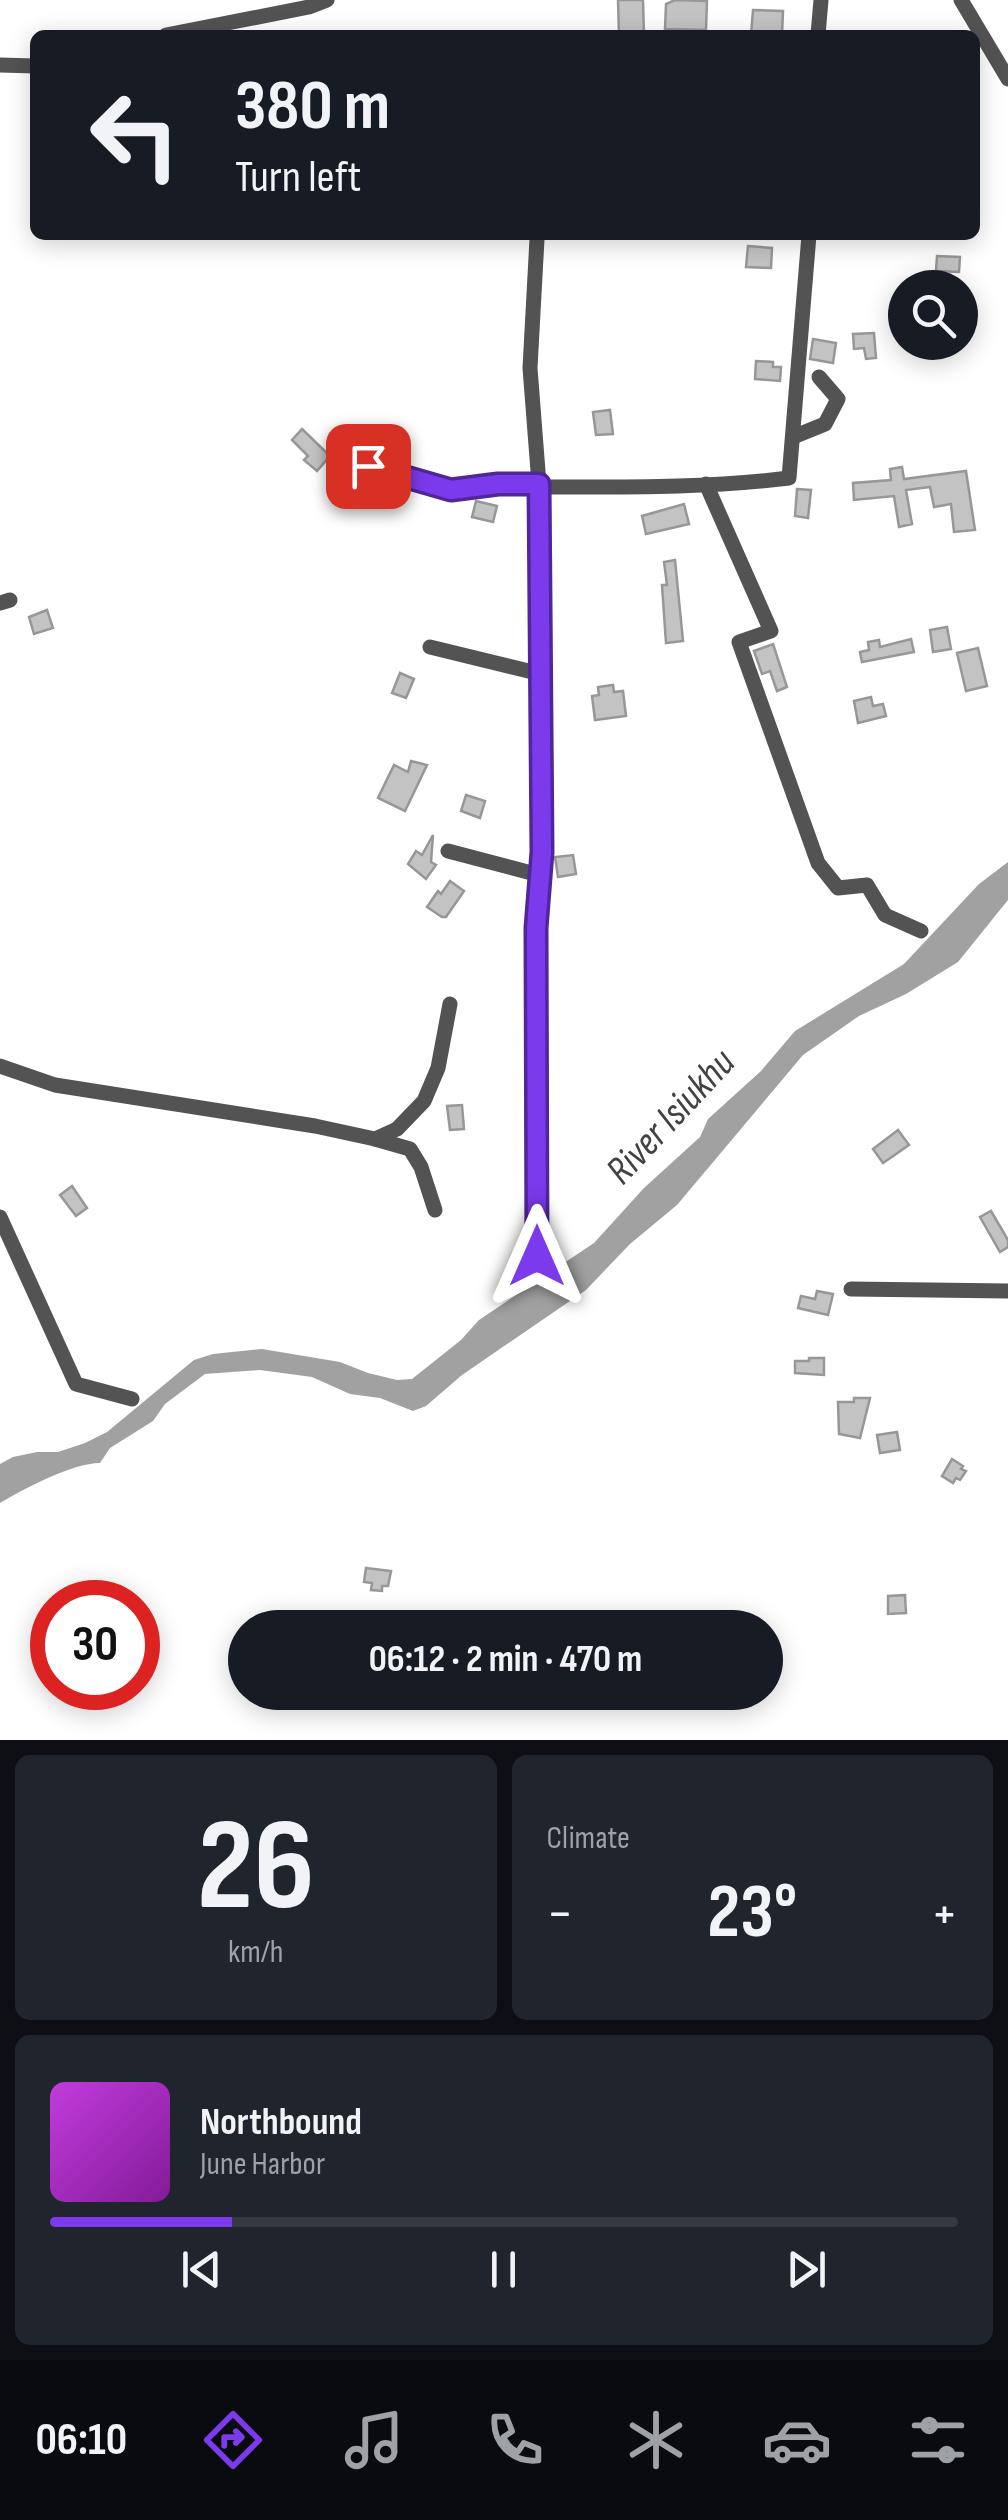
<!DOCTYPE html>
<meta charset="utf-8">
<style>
:root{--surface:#171b24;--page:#20242c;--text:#f1f3f6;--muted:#9ea1a6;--line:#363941;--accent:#7c3aed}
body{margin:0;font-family:"Sofia Sans Condensed",sans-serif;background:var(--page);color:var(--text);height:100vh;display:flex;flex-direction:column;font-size:38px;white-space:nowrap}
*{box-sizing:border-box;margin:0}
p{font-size:32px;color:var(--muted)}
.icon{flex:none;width:55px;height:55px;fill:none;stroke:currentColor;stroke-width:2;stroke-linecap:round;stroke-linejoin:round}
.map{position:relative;height:1740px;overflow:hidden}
.drawer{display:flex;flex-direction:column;gap:15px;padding:15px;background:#0d0f14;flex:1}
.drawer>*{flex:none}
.top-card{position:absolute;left:30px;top:30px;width:950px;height:210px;border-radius:15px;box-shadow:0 5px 25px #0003;background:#171b24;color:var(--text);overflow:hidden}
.fabs{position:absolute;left:888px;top:270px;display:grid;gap:20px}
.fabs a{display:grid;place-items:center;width:90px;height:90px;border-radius:50%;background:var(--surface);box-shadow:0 5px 25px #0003;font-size:50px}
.speed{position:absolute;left:30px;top:1580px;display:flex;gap:20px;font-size:50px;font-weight:700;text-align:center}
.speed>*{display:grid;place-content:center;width:130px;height:130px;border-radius:50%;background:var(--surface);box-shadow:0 5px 25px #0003;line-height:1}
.speed .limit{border:15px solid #d22;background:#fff;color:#111}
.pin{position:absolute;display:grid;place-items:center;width:85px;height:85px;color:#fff;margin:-42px;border-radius:20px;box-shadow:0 5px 15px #0006}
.me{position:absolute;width:110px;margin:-55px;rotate:0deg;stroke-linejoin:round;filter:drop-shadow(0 0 8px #0008)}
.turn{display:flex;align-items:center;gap:35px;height:210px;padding:0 40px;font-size:45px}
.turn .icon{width:130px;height:130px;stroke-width:2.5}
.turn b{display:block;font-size:70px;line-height:85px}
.big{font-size:75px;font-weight:700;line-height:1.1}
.drawer .widget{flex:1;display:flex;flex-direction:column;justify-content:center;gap:15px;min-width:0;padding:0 35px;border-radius:15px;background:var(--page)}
.drawer .dial{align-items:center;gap:0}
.dial b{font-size:130px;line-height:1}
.song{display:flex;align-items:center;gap:30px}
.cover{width:120px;height:120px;border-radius:15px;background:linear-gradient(135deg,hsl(290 70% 55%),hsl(290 70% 35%))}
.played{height:10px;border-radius:5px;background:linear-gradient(90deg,var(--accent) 20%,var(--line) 20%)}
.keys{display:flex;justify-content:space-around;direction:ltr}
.heat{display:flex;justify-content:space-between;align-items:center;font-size:55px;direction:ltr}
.drawer .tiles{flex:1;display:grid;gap:15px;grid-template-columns:1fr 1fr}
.widget:last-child{grid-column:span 2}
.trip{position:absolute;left:228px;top:1610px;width:555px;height:100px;border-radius:50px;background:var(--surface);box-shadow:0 5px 25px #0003;font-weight:700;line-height:100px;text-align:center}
.dock{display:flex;height:160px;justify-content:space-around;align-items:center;background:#090b0e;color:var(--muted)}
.dock .icon{width:70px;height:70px}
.dock .active{color:var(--accent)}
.dock b{font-size:45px;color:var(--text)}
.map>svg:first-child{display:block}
.water{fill:#a1a1a1}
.building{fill:#c3c3c3;stroke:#979797;stroke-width:2.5}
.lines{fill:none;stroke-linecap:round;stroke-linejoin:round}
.street{stroke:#535353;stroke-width:15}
.route-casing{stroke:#51269a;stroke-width:25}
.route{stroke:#7c3aed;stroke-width:18}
.labels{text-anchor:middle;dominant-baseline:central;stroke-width:9;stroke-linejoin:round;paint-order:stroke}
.water-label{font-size:40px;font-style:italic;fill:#424242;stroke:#fff}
</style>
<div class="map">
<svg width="1008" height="1740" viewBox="0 0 1008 1740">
<rect width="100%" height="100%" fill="#fff"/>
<!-- water -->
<path class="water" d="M1008 862V900L958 962 906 994 859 1016 803 1055 677 1205 630 1244 586 1290 462 1375 426 1406 413 1411 380 1398 350 1394 312 1377 260 1370 205 1374 165 1404 153 1421 110 1448 100 1463C72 1463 24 1489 0 1503V1464L13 1457 37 1452H58L85 1443 107 1432 194 1360 213 1354 262 1349 340 1362 368 1373 397 1380 412 1379 461 1340 479 1320 594 1243 644 1188 700 1137 708 1119 761 1071 795 1031 904 964 979 884Z"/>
<!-- building -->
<g class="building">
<path d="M618 0H643L644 35H619Z"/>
<path d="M675 0 707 1 706 30 665 29 666 4Z"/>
<path d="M753 10 783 11 782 35H751Z"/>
<path d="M748 246 772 248 771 268 746 267Z"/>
<path d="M937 256 960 257 959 272 936 271Z"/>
<path d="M874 333 876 358 866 359 864 348 854 349 853 334Z"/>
<path d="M813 339 836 343 833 363 810 359Z"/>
<path d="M756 361 773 362V367H781L780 381 755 379Z"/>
<path d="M610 410 613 434 596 435 593 412Z"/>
<path d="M302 429 330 456 317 471 304 460 308 456 292 440Z"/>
<path d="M902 467 904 479 966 471 975 530 954 532 951 504 934 507 930 487 906 490 912 524 899 527 894 496 854 500 853 483 891 480 890 469Z"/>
<path d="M797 489 811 490 808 518 795 516Z"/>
<path d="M476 501 497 506 493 522 472 517Z"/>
<path d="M684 504 689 524 646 534 642 516Z"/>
<path d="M675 560 683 641 666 643 662 585H667L664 562Z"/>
<path d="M47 610 53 628 34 634 29 617Z"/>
<path d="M947 627 951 649 933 652 930 630Z"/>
<path d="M911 639 914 652 862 662 860 652 869 650 868 642 879 640 880 647Z"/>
<path d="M773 644 787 687 777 691 770 671 762 674 754 651Z"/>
<path d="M978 648 987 686 966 691 957 653Z"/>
<path d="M400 673 414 679 406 698 392 693Z"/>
<path d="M613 685 614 692 623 691 626 716 595 720 592 696 599 695 598 687Z"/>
<path d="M871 697 873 706 883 704 886 716 858 723 854 701Z"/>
<path d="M411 761 427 765 405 811 378 798 394 765 408 772Z"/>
<path d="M466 795 485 801 480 818 461 811Z"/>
<path d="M433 835 431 862 436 865 426 879 408 864 416 851 422 855Z"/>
<path d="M573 855 576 874 558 877 555 857Z"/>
<path d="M450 881 464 891 446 917H442L427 907 438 891 441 894Z"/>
<path d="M462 1105 464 1129 450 1130 447 1106Z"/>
<path d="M898 1130 909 1145 883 1163 873 1149Z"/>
<path d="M72 1186 87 1208 76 1216 60 1195Z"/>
<path d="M991 1211 1008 1240V1247L1000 1252 980 1217Z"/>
<path d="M817 1291 833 1294 828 1315 798 1308 801 1296 815 1299Z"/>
<path d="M809 1358H824V1375L795 1373V1361H809Z"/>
<path d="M854 1398H870L860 1438 839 1434 838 1402H854Z"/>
<path d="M897 1432 900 1450 880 1453 877 1435Z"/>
<path d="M952 1459 963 1466 961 1469 966 1471 960 1480 956 1478 953 1483 942 1476Z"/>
<path d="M366 1568 391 1571 388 1586H382V1591L371 1590 372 1583 364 1582Z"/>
<path d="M905 1595 906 1613 888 1614V1596Z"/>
</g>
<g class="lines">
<!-- street -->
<g class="street">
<path d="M961 0 1008 79"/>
<path d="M166 35 309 7 327 0"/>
<path d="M818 35 821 0"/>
<path d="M0 65 35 66"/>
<path d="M537 239 530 368 539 484 546 487C627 487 709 488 789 478L809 235"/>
<path d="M793 437 825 424 838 399 819 377"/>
<path d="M368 466 451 490 498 484H539L542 852 539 875 448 851"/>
<path d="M706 484 771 631 739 642 818 863 838 888 867 885 885 915 921 931"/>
<path d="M0 603 10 600"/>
<path d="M430 647 541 674"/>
<path d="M0 1066 55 1085 315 1126 375 1139 397 1129 424 1101 438 1068 450 1004"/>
<path d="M375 1139 410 1149 421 1167 435 1210"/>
<path d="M0 1217 76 1384 132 1399"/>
<path d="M537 1255 536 928 539 875"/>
<path d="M851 1289 1008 1291"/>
</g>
</g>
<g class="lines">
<defs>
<path id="route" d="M368 466 451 490 498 484H539L542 852 536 928 537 1256"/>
</defs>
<!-- route casing -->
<use href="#route" class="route-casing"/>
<!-- route -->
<use href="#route" class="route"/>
</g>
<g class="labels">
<!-- water labels -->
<g class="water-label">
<text transform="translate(671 1117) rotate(-47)">River Isiukhu</text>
</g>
</g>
</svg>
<div class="fabs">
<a><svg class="icon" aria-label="search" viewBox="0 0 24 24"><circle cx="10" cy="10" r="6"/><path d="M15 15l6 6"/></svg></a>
</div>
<div class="speed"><div class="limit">30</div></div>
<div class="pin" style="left:368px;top:466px;background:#d93025"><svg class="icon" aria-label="arrive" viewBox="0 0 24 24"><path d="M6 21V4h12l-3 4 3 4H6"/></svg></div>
<svg class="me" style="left:537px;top:1256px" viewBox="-20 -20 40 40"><path d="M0-17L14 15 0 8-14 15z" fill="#7c3aed" stroke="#fff" stroke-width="4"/></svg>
<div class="trip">06:12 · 2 min · 470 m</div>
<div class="top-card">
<div class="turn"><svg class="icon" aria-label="left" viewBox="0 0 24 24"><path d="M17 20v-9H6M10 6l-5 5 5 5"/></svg><div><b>380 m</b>Turn left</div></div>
</div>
</div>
<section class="drawer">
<div class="tiles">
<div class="widget dial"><b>26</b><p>km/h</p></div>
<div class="widget"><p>Climate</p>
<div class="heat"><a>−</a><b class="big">23°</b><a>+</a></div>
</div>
<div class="widget">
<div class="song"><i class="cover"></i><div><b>Northbound</b><p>June Harbor</p></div></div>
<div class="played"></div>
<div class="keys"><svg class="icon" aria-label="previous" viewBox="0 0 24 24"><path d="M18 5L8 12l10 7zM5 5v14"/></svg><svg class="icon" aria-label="pause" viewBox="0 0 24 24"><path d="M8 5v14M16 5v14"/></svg><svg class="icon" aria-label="next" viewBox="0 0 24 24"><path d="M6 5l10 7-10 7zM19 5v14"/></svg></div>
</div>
</div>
</section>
<nav class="dock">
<b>06:10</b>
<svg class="icon active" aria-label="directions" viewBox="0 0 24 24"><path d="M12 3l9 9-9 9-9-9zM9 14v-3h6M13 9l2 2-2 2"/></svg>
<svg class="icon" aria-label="music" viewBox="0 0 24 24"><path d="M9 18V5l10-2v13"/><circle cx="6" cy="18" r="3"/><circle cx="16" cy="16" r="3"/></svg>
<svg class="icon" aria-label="phone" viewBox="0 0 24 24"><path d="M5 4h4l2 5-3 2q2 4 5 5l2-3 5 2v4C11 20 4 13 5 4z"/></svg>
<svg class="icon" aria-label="climate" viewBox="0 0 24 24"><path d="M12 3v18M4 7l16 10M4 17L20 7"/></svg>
<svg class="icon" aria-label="car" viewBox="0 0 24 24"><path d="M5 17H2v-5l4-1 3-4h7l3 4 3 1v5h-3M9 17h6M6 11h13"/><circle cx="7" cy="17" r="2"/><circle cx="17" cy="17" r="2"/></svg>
<svg class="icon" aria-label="filters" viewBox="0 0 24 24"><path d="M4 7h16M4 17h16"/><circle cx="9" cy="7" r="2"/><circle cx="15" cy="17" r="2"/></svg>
</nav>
